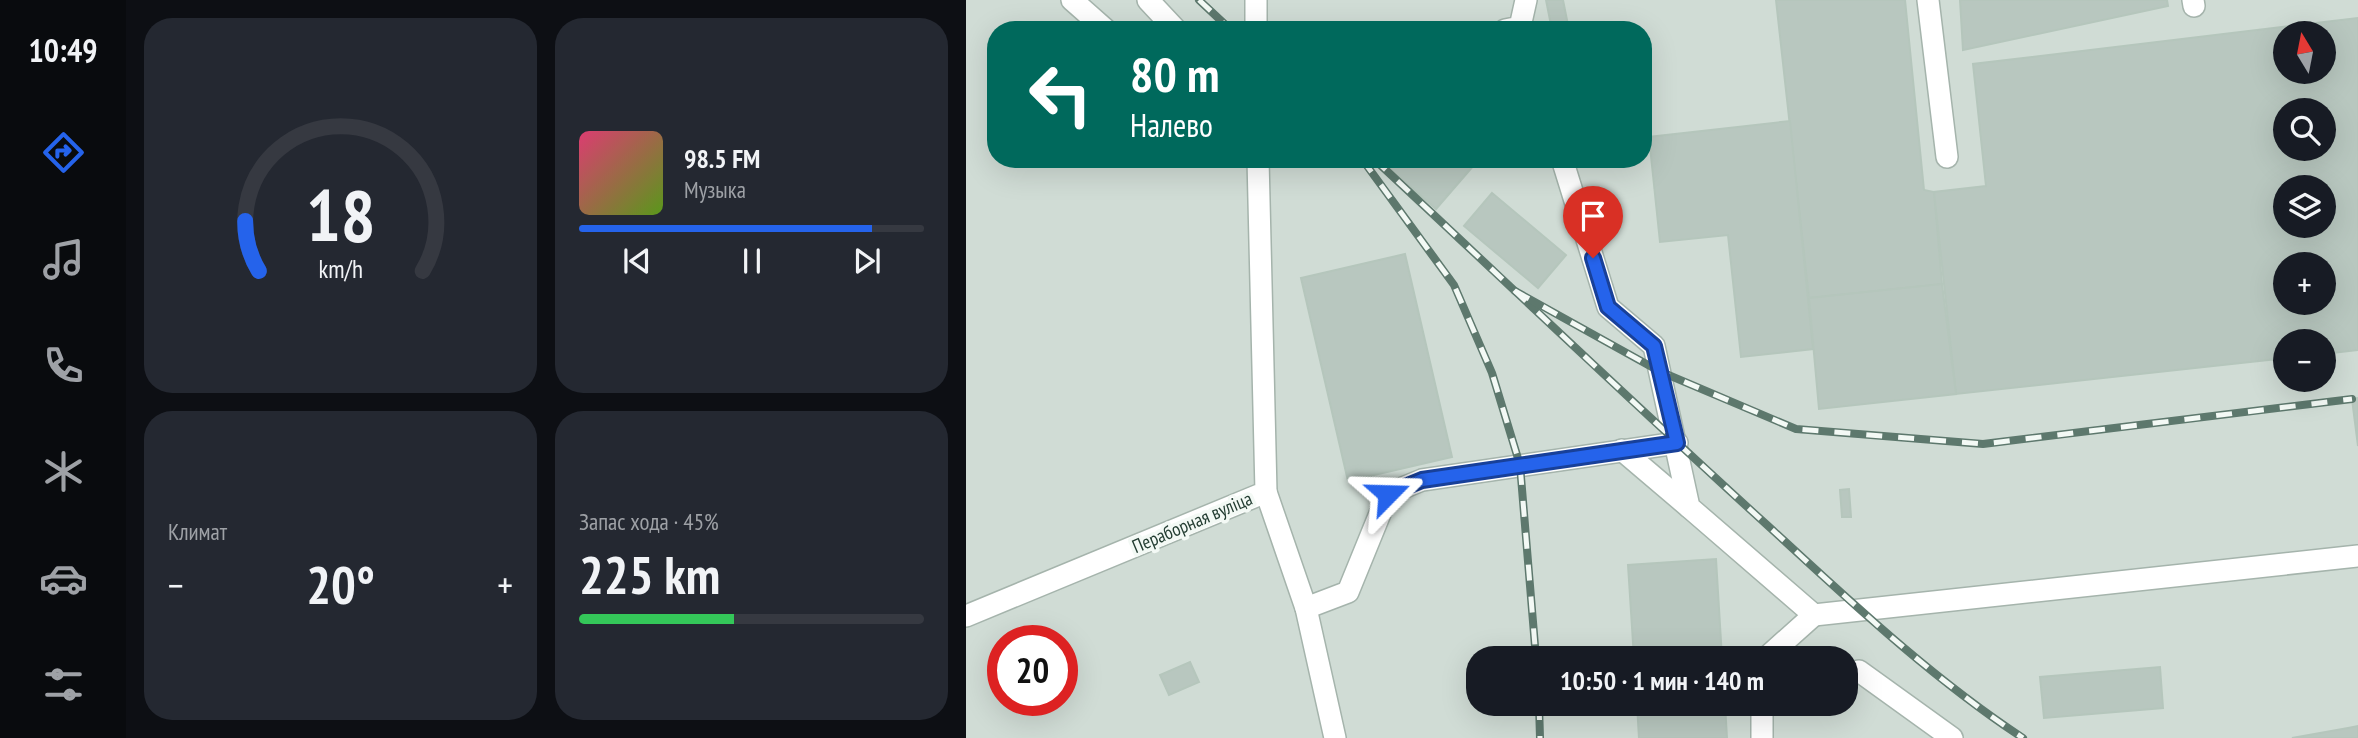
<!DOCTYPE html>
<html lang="ru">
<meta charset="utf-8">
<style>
:root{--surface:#171b24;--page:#242831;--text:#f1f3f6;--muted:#9ea1a6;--line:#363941;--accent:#2563eb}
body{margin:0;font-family:"PT Sans Narrow",sans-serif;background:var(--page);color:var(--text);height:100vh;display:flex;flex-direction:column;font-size:26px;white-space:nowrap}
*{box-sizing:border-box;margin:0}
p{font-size:23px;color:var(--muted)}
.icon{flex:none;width:38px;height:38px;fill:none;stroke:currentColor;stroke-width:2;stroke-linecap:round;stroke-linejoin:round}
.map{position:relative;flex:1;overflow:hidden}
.sheet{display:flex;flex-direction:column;gap:18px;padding:18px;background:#0d0f14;width:840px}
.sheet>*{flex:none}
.guide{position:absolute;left:21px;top:21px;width:665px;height:147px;border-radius:28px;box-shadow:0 7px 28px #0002;background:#00695c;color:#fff;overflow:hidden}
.needle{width:46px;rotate:350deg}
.fabs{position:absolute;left:1307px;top:21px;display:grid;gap:14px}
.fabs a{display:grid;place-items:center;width:63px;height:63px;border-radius:50%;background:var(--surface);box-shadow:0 7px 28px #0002;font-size:35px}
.speed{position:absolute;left:21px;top:625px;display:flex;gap:14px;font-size:35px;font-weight:700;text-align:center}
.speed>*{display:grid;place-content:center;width:91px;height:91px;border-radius:50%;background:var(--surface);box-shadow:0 7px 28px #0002;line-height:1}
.speed .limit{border:10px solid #d22;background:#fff;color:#111}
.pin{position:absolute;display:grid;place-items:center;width:60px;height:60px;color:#fff;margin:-72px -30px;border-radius:50% 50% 50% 0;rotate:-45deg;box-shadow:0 0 7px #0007}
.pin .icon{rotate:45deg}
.me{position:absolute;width:77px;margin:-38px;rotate:68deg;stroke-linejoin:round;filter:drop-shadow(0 0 5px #0008)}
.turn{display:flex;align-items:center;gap:24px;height:147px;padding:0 28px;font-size:32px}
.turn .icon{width:91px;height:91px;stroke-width:2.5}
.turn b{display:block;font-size:49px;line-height:60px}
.big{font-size:52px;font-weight:800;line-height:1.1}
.sheet .widget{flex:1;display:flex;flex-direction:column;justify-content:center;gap:10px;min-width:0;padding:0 24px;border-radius:28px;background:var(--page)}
.sheet .dial{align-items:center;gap:0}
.dial svg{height:182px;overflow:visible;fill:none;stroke:var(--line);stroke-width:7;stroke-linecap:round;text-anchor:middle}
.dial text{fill:var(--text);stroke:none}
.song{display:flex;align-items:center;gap:21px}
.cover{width:84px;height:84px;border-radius:10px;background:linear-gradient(135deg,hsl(340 70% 55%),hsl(90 70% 35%))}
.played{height:7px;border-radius:4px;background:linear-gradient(90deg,var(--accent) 85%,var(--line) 85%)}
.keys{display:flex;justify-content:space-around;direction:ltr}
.heat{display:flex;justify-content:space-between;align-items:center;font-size:38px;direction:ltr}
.charge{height:10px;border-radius:5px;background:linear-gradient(90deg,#34c759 45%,var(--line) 0)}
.sheet .tiles{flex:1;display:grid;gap:18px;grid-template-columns:repeat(2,1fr)}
.trip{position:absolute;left:500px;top:646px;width:392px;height:70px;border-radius:28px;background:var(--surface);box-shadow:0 7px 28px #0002;font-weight:800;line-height:70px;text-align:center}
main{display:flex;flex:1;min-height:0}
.menu{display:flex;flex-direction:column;width:126px;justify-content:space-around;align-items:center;background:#090b0e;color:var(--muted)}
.menu .icon{width:49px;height:49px}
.menu .selected{color:var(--accent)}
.menu b{font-size:32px;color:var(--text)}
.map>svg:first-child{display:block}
.built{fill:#d0dcd5;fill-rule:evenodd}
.building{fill:#b8c7bf;stroke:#b5c6bc;stroke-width:2;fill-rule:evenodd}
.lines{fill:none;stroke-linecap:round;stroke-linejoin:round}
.minor-casing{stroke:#a5b4ac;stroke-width:24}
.minor{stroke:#fff;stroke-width:21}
.rail-casing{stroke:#5d786d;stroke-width:8}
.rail{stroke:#f3f9f5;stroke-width:5;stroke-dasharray:16;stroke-linecap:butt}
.route-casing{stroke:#184099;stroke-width:18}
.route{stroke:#2563eb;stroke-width:12}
.labels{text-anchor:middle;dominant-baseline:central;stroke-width:7;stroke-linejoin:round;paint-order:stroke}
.street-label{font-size:19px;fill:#233d32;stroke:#f3f9f5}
</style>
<main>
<nav class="menu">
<b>10:49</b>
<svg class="icon selected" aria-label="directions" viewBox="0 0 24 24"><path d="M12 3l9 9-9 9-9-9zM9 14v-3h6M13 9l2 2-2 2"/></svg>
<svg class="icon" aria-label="music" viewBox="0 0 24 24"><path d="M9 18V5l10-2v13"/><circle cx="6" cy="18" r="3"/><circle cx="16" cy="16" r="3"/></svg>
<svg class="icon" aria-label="phone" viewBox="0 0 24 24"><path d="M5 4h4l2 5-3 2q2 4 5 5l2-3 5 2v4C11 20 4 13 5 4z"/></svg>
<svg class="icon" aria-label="climate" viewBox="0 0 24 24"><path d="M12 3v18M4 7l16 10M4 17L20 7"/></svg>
<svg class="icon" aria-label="car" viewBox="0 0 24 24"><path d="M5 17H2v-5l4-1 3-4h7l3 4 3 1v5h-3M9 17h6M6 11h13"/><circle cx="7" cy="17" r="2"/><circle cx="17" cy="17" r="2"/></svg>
<svg class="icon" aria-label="filters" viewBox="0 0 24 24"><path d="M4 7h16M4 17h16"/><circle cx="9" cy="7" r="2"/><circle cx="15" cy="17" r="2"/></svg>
</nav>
<section class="sheet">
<div class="tiles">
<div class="widget dial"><svg viewBox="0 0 100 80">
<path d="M14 69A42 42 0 1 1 86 69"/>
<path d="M14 69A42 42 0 0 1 8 47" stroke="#2563eb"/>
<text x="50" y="56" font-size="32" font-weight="700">18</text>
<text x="50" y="72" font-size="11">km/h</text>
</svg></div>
<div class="widget">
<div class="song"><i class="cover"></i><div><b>98.5 FM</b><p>Музыка</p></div></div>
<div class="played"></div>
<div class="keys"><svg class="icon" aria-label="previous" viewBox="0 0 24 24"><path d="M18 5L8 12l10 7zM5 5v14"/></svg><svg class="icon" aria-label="pause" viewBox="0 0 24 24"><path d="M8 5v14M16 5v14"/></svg><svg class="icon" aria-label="next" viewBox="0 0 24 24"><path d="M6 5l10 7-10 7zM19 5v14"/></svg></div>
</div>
<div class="widget"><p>Климат</p>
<div class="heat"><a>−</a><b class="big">20°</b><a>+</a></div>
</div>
<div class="widget"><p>Запас хода · 45%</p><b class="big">225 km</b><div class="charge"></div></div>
</div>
</section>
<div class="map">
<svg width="1392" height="738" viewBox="0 0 1392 738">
<rect width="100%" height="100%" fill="#e2ece6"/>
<!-- built -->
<path class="built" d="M0 0H1392V738H0ZM30 30H677V159H30ZM1320 33H1358V72H1320ZM1320 110H1358V149H1320ZM1320 187H1358V226H1320ZM1320 264H1358V303H1320ZM1320 341H1358V380H1320ZM37 640H96V700H37ZM513 658H880V704H513Z"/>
<!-- building -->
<g class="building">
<path d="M580 0H597L603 30H586Z"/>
<path d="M810 0H939L958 190 968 192 976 284 843 298Z"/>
<path d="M994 0H1201L1202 6 997 50Z"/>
<path d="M1392 18V350L1358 354V341H1320V358L990 394 968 192 1020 186 1007 64ZM1320 33H1358V72H1320ZM1320 110H1358V149H1320ZM1320 187H1358V226H1320ZM1320 264H1358V303H1320Z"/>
<path d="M824 121 847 349 775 357 762 235 694 242 683 137Z"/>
<path d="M412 159H501L508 165 470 209Z"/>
<path d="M526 193 600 255 572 288 498 226Z"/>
<path d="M439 254 486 457 382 481 335 278Z"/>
<path d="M976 284 990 394 853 409 843 298Z"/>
<path d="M1392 398V446L1386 399Z"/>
<path d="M883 489 885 517H876L874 490Z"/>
<path d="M750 559 756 658H668L662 565Z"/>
<path d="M224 662 233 682 203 695 194 675Z"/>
<path d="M1194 667 1197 708 1078 718 1074 677Z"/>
<path d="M671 704H759L761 738H673Z"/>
<path d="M1392 726V738H1326L1382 728Z"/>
</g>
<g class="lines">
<defs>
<g id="minor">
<path d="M106 0 140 30"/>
<path d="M182 0 210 30"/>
<path d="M962 0 981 157"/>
<path d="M1227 0 1228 6"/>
<path d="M290 30V0"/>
<path d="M539 30 554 27 560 0"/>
<path d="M596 159 642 307 688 346 723 507 848 615 1392 556"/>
<path d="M656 450 723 507"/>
<path d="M300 492 340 608 369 738"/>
<path d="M340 608 382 592 422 494 456 480 711 443"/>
<path d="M0 616 300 492 292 159"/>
<path d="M800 658 848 615"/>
<path d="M880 674 893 671 986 738"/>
<path d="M796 738V704"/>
</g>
</defs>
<!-- minor casing -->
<use href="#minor" class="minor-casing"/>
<!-- minor -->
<use href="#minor" class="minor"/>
<defs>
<g id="rail">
<path d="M233 0 265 30"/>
<path d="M396 159 488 285 526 373 554 465 570 658"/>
<path d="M408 159C539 281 668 404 800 524 882 599 964 677 1057 738"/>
<path d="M549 291 693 371 830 429 1017 444 1386 399"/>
<path d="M573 704 574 738"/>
</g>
</defs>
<!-- rail casing -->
<use href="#rail" class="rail-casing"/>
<!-- rail -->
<use href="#rail" class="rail"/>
</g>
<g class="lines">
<defs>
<path id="route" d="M422 494 456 480 711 443 688 346 642 307 627 258"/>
</defs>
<!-- route casing -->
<use href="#route" class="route-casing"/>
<!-- route -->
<use href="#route" class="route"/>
</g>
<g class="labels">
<!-- street labels -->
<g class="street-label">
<text transform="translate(226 522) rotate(-23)">Пераборная вуліца</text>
</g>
</g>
</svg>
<div class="fabs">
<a><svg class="needle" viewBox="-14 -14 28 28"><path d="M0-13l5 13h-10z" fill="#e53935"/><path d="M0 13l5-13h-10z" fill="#9ea1a6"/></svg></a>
<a><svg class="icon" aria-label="search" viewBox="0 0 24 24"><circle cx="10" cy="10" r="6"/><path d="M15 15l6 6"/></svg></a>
<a><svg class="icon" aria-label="layers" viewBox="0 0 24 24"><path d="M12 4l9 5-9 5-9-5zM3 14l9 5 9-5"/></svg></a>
<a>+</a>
<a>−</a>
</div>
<div class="speed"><div class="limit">20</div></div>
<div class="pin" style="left:627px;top:258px;background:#d93025"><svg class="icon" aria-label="arrive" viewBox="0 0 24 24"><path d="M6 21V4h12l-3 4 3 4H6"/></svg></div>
<svg class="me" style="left:422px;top:494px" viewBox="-20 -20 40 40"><path d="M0-17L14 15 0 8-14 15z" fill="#2563eb" stroke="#fff" stroke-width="4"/></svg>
<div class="trip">10:50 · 1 мин · 140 m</div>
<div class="guide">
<div class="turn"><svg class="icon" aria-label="left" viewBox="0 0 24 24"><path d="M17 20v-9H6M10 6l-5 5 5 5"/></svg><div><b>80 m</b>Налево</div></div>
</div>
</div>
</main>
